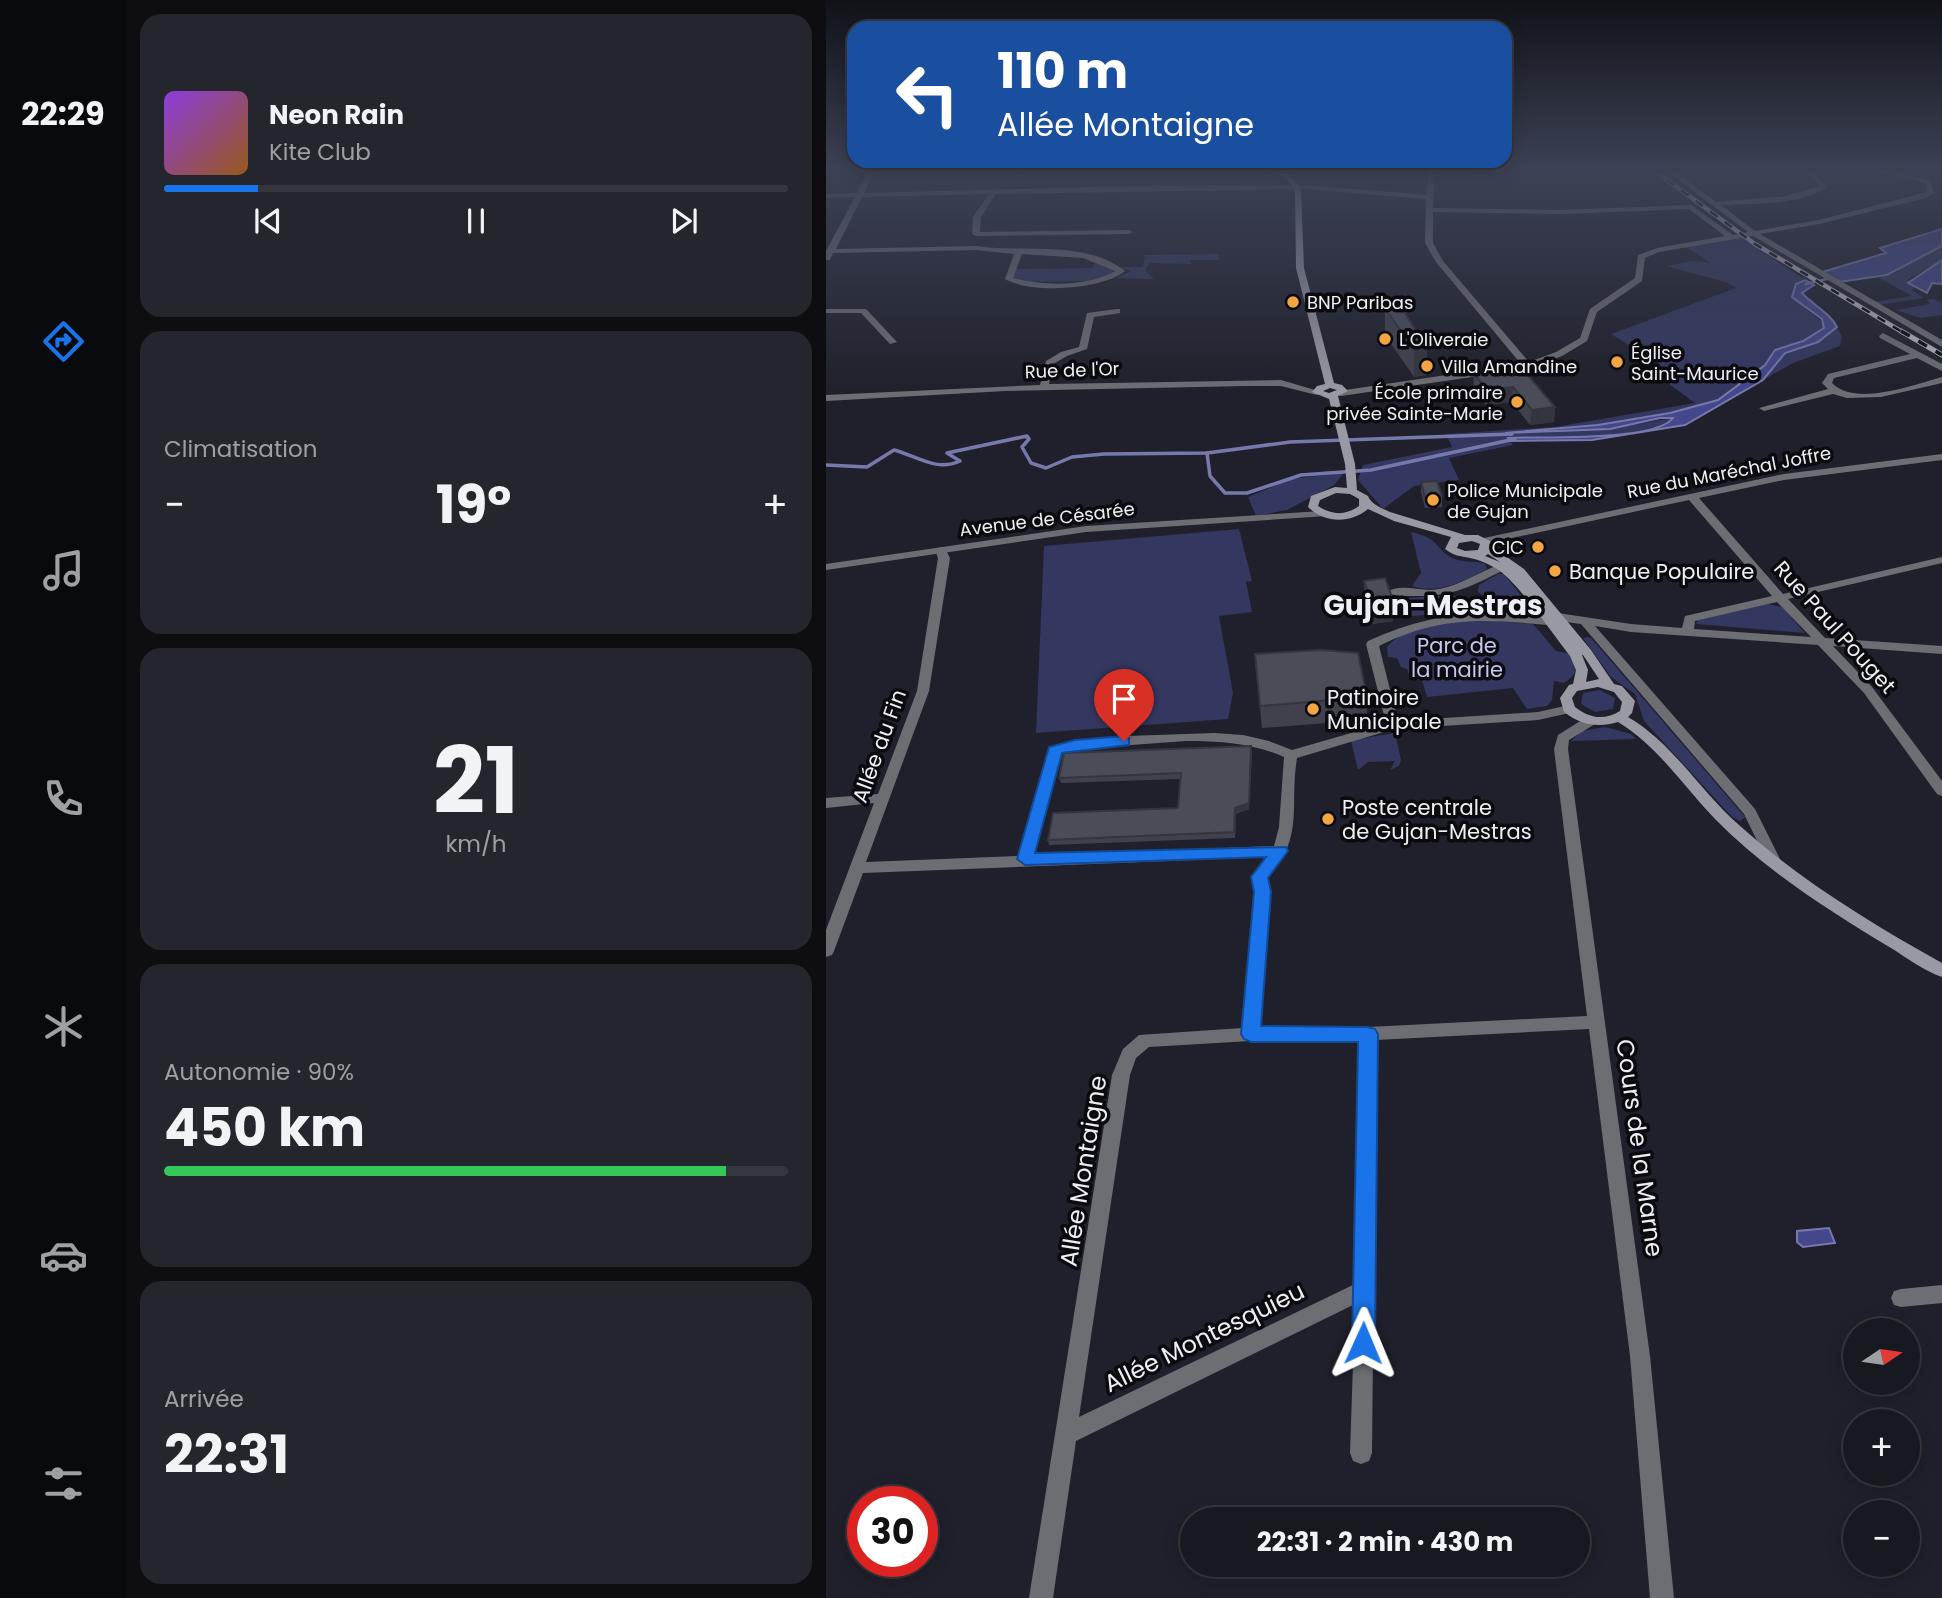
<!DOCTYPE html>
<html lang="fr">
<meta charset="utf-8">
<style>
:root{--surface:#171820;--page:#24252d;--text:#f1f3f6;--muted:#9ea0a5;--line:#36373e;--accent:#1a73e8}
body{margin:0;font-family:Poppins,sans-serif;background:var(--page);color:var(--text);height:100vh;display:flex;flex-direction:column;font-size:26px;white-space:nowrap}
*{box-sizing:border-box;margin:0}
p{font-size:23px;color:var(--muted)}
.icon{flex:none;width:38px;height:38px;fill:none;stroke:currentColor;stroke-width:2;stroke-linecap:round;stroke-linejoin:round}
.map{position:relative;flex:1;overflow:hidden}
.sheet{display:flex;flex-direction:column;gap:14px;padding:14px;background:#0d0d12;width:700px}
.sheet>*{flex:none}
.banner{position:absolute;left:21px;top:21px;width:665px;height:147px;border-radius:21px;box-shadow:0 4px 18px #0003,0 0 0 2px var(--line);background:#1a4fa0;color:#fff;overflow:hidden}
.needle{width:46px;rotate:77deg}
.tools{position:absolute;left:1017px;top:1318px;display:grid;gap:14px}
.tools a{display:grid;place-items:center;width:77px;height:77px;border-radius:50%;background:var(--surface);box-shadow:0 4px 18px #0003,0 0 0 2px var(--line);font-size:35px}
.speed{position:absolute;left:21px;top:1486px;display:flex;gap:14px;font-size:35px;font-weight:700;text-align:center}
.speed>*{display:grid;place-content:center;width:91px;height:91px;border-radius:50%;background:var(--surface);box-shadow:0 4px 18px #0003,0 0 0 2px var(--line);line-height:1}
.speed .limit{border:10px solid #d22;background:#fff;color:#111}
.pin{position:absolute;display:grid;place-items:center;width:60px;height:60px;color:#fff;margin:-72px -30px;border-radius:50% 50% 50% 0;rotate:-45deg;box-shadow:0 0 7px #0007}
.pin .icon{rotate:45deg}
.me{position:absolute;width:77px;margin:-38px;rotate:1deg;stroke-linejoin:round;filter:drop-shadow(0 0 5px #0008)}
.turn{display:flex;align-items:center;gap:24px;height:147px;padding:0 35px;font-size:32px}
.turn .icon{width:91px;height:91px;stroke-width:2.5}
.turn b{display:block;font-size:49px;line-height:60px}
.big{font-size:52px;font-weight:700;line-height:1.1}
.sheet .card{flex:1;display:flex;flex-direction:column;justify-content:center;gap:10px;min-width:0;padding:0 24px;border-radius:21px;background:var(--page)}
.sheet .dial{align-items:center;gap:0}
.dial b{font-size:91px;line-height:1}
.song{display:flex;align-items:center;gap:21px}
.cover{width:84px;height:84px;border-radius:10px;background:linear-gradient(135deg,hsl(270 70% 55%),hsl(30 70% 35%))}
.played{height:7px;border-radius:4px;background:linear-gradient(90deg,var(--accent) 15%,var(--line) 15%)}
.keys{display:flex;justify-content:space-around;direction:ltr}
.heat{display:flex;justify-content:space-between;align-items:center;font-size:38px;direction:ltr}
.charge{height:10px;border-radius:5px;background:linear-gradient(90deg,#34c759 90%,var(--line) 0)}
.trip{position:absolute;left:354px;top:1507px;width:410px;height:70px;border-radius:35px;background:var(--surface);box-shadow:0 4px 18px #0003,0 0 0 2px var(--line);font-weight:700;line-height:70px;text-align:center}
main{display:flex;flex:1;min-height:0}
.dock{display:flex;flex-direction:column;width:126px;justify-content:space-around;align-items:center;background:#090a0d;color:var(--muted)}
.dock .icon{width:49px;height:49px}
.dock .selected{color:var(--accent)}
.dock b{font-size:32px;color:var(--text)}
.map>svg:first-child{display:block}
.green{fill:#34375f}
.water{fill:#44478c;stroke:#7779ac;stroke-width:2}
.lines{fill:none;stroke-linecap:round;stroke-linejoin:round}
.stream-far1{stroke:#7779ac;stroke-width:2.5}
.stream{stroke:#7779ac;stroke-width:3.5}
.minor{fill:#6d6e74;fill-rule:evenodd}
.tertiary{fill:#6d6e74;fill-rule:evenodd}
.secondary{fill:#9899a3;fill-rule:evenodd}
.rail-far1-casing{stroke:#b5b6be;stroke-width:4.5}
.rail-casing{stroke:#b5b6be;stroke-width:5}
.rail-far1{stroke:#0a0a0f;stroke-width:2.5;stroke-dasharray:9;stroke-linecap:butt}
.rail{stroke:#0a0a0f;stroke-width:3.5;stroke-dasharray:10;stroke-linecap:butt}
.wall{fill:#40414c}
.shaded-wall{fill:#34353e}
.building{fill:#4a4c58;stroke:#34353e;stroke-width:2}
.route{fill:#1a73e8;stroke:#114b97;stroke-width:2}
.poi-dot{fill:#f2a541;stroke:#0a0a0f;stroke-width:2.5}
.labels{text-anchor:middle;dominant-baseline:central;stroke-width:7;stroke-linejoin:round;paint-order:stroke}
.far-poi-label{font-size:18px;fill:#eeeff6;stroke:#0a0a0f;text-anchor:start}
.far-street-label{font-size:18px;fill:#eeeff6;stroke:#0a0a0f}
.poi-label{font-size:21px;fill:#eeeff6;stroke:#0a0a0f;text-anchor:start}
.street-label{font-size:21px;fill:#eeeff6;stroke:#0a0a0f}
.park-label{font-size:21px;fill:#c3c8f1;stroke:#0a0a0f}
.near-street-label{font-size:24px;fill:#eeeff6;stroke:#0a0a0f}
.district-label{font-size:28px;font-weight:bold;fill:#eeeff6;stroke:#0a0a0f}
</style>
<main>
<nav class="dock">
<b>22:29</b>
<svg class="icon selected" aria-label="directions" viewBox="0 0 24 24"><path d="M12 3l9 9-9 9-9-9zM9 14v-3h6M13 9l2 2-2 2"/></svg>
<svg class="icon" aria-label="music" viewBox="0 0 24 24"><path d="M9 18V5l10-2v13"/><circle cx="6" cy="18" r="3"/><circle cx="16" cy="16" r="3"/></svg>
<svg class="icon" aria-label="phone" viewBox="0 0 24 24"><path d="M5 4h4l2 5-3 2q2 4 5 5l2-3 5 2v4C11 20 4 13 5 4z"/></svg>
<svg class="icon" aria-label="climate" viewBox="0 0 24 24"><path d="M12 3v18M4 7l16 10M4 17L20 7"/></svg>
<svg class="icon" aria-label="car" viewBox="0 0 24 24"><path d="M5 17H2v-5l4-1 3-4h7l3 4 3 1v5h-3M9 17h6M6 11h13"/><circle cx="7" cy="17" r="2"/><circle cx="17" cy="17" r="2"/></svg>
<svg class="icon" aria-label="filters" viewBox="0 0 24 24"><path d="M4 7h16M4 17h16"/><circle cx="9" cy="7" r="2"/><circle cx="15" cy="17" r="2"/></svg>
</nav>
<section class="sheet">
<div class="card">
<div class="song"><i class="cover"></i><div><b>Neon Rain</b><p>Kite Club</p></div></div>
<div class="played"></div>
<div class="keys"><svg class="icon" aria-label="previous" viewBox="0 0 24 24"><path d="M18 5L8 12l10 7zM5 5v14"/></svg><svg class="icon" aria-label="pause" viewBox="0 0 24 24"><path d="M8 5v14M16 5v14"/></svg><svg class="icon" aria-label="next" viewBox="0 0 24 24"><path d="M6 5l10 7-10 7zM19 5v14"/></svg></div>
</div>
<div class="card"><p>Climatisation</p>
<div class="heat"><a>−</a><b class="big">19°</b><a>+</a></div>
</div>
<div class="card dial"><b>21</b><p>km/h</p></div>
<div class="card"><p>Autonomie · 90%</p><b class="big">450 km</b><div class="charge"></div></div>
<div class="card"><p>Arrivée</p><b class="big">22:31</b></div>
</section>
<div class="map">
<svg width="1116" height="1598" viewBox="0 0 1116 1598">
<rect width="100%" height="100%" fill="#1f202b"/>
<!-- green -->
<g class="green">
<path d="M916 238 979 280 970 284 974 304 999 324 998 328 980 339 949 350 939 365 892 400 844 413 772 425 680 433 783 429 847 418C831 442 712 435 682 439L687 445 623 458 633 480 588 486 557 509 532 480 537 465 626 447 620 434 729 427 869 403 824 370 835 365 785 334 910 288 900 282 840 266 866 261 885 263 858 246Z"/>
<path d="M1116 241V260L1083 279 1082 283 1089 288 1085 290 1098 298 1053 305 1048 302 1086 296 1053 278 1072 272 1070 270 1079 261Z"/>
<path d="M393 254V260H364L366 264H361L324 263 319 270 328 279 290 278 306 271 291 267H317L319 255Z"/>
<path d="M269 263 287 270 286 275 267 281 197 282 187 278 190 269 266 268Z"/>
<path d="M1107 299 1116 303V315L1094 318 1070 310 1104 304 1101 300Z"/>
<path d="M1011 327 1016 337 1014 346 967 363 937 380 959 353 992 342Z"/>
<path d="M518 473 508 485 461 510 430 516 422 497 465 479Z"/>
<path d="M413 529 426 581 420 582 426 612 393 616 407 693 402 719 210 733 218 546Z"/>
<path d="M585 532C614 538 608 548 626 558 637 563 648 560 659 564L661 569C638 581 612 595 586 586L595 573Z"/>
<path d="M672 574H678L709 613 705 615 663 611 658 596 652 592 653 585Z"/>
<path d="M625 595 630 596 634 612 586 616 583 598Z"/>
<path d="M942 604 956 607 979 633 870 624 872 620Z"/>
<path d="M662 620 707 624 730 651 746 654C752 669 752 673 738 683L728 681 726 700 721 706 701 709 687 688 601 697 596 680H585L581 669 575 667 571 658 562 657 561 647C587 619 627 622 662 620Z"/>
<path d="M763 637 766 639 919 817 914 821 906 817 818 721 809 694 785 677 757 638Z"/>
<path d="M774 690 789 698 787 709 769 712 755 704 757 693Z"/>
<path d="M779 727 805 734 810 739 745 741 756 731Z"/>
<path d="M569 733 575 760 573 766 564 770 569 761 542 762 532 770 525 740Z"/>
</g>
<!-- water -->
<g class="water">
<path d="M1116 229V246L1061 275 1013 282 996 272 1060 253 1054 248Z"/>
<path d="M1116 260V284L1106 283 1101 293 1082 283Z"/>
<path d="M979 280 988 285 976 293C987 305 1004 313 1011 327L992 342 959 353 937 380 859 425 766 440 684 441 682 438C713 436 829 442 847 418H834L784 429 679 433 772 425 844 413 892 400 939 365 949 350 977 341 998 328 996 319 966 297 970 284Z"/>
<path d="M1003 1228 1009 1243 977 1247 971 1242V1231Z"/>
</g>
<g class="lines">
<!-- stream-far1 -->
<path class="stream-far1" d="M980 284 1005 278"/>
<!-- stream -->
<g class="stream">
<path d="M381 453 384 476 399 493H421L475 475 545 470 689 439"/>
<path d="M0 465 41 467 68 450C91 456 110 472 134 461L121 453 201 436 203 439 196 447 205 463 220 468 246 457 278 454 381 453 464 442 686 434"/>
</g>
<!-- minor -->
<g class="minor">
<path d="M43 169H50L38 193 301 186 479 185 600 195 603 169H609L607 208 735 210 865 205 907 235 922 232 838 169H846L890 202 960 196 994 186 981 174V172L1018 169 988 174 1001 187C973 206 928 203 895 205L929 231 993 220 1101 192 1100 183 1039 169H1054L1104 180 1108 193 1100 198 993 224 934 234 1116 340V347L927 236 833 252 819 258 816 281 771 312 761 341 736 356 701 369 515 396 512 395V391L695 364 610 262 599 243 600 199 479 189 170 194 155 217 154 232 303 230 307 232 303 234 150 236 146 234 147 217 163 194 36 197 10 249 150 246C198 253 258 239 299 271 276 290 204 294 179 279L188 254 150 250 7 253 4 260H0V251L29 197 0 198V194L31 193ZM863 209 899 236 831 248 812 255 809 278 764 309 754 338 730 352 703 362 617 261 607 243V212L735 214ZM196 254 257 258 289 271C262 287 217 286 187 278Z"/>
<path d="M0 309H40L71 342 64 344 35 313H0Z"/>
<path d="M291 309H294V313L268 317 261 349 241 356 227 364 223 384 455 380 496 392 491 395 455 386H420L179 391 0 401V395L214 385 220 361 235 352 253 347 261 313Z"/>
<path d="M1057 333 1116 364V371L1091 358 1008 378 1006 383C1029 407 1087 385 1116 377V383L1055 397 1021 398 1007 394 938 411 933 408 1002 389 996 383 1002 374 1084 354 1054 338 1053 336Z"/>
<path d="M1116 454V460L958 480 873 498 957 594 1116 557V563L962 599 999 638 1116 646V654L1007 646 1046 687 1116 781V796L1111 794 1038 693 992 645 805 632 769 626 929 809 955 861 953 865H943L941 861 918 814 755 624 732 621 726 617 732 613 805 624 856 628 859 616 946 596 863 500 658 544 653 541 658 538 958 474ZM951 602 985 637 868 629 869 621Z"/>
<path d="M115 547 119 548 124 558 103 691 40 862 192 856 224 747 249 741 301 736 389 733 417 735 443 741 466 750 560 723 540 644 542 641C599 614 663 605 726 618L728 621 722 625C656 619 614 616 553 646L572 721 712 712 743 705 748 706 749 709 748 712 712 720 568 729 471 758C463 807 479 836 442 878L445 892 433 1027H542L761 1016 728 749 732 735 759 718H769L771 721 769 724 743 740 742 749 824 1356 848 1598H824L804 1356 763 1029 550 1040 546 1453 543 1461 535 1464 527 1461 524 1453 529 1304 250 1441 227 1598H203L286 1075 297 1049 313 1035 416 1028 429 892 427 877 443 857 37 873 8 951 6 955 0 957V930L48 803 0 808V798L52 794 91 691 112 558 109 550ZM360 741C395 741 426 743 458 757L453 827 448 846 207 856 235 753 249 749ZM424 1041H534L529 1284 253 1417 304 1075 310 1058 323 1047Z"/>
<path d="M676 564 682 567 680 569C642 588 626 597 583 596 575 596 567 596 561 592 572 584 591 590 604 590 633 588 650 572 676 564Z"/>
<path d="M1116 1285V1303L1075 1307 1068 1305 1065 1298 1068 1291 1075 1289Z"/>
</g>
<!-- tertiary -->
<path class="tertiary" d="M497 511 502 514 501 516 260 532 0 570V564L260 526Z"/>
<!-- secondary -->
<path class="secondary" d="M447 169C459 169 471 180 475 191L478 268 508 383 516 385 522 391 512 396 529 464 531 490 542 496C545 504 555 508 564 512L639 535H652L664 541 665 546 698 569 765 650 788 684 796 686 809 701 806 713 802 717C848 744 874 791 913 825 974 880 1045 923 1116 963V977C1098 971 1081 958 1065 948 1004 911 940 871 889 819 857 786 833 747 792 722 772 728 755 725 738 712L734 698 743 685 747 684 750 670 744 656C725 632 696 588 674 571 667 566 652 559 644 558 634 556 628 556 619 549L625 537 568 521 542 509C524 524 498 523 482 507L485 496 509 487 521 488 519 464 503 399 486 392 491 386 499 384 470 268 469 191 466 185ZM504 388 511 390 503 393 497 391ZM510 493 524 494 533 499V506C519 516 506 515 492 506L494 500ZM646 541 654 544 652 550 639 551 631 548 633 543ZM662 554 674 562 659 556ZM756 655H757L773 679 760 682 762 670ZM772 687 788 692 796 702 794 711C778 721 763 718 749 707L746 698 751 691Z"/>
<defs>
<path id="rail-far1" d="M826 169 929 244 1078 333"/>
<path id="rail" d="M1075 331 1116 355"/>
</defs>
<!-- rail-far1 casing -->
<use href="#rail-far1" class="rail-far1-casing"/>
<!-- rail casing -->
<use href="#rail" class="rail-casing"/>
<!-- rail-far1 -->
<use href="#rail-far1" class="rail-far1"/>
<!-- rail -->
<use href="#rail" class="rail"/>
</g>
<!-- wall -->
<g class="wall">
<rect x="368" y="169" width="33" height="1"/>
<path d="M559 308 601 348 600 375 588 377 559 335Z"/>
<path d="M695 367 729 407 728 422 704 425 686 402 660 405 647 389 648 374Z"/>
<path d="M595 482 616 496V507L599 508 595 492Z"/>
<path d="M538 581 567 600V621L546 624 539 602Z"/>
<path d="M429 654 541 697V720L436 728Z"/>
<path d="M426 751 423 809 410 814 409 838 223 845 222 840 352 808 354 779 235 783 233 778Z"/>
</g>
<!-- shaded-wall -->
<g class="shaded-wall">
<path d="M601 348 600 375 588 377V350Z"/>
<path d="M687 387 686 402 660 405 661 390Z"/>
<path d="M729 407 728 422 704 425 706 410Z"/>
<path d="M567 600V621L546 624V602Z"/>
<path d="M425 746 423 809 410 814 409 838V808Z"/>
</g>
<!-- building -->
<g class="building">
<path d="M575 307 601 348 588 350 559 308Z"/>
<path d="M695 367 729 407 706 410 687 387 661 390 648 374Z"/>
<path d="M611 481 616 496 599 497 595 482Z"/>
<path d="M559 578 567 600 546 602 538 581Z"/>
<path d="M495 650 532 653 541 697 434 706 429 654Z"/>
<path d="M425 746 423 803 409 808 408 832 222 840 227 813 352 808 355 773 233 778 238 753Z"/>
</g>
<!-- sky -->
<linearGradient id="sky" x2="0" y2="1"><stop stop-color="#111218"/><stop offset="0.43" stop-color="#3c4255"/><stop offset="1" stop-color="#3c4255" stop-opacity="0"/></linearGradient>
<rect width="1116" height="393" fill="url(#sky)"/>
<!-- route -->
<path class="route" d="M298 736 303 738V745L236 753 209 853 460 847 462 851 442 878 445 892 435 1026 542 1027 549 1029 552 1034 549 1343 546 1351 537 1355 529 1351 526 1343 532 1042H425L418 1039 415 1034 428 892 425 877 440 857 199 865 191 859 223 747 249 740Z"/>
<!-- markers -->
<g class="poi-dot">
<circle cx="467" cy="302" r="7"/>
<circle cx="559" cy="339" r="7"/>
<circle cx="791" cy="362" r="7"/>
<circle cx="601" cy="366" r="7"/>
<circle cx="691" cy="402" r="7"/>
<circle cx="607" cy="500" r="7"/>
<circle cx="712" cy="547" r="7"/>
<circle cx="729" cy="571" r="7"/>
<circle cx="487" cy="709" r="7"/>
<circle cx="502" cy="819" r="7"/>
</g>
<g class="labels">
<!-- far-poi labels -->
<g class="far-poi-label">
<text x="481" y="302">BNP Paribas</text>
<text x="573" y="339">L'Oliveraie</text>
<text x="805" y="352">Église<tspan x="805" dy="21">Saint-Maurice</tspan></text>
<text x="615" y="366">Villa Amandine</text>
<text x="677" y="392" text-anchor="end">École primaire<tspan x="677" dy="21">privée Sainte-Marie</tspan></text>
<text x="621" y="490">Police Municipale<tspan x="621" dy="21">de Gujan</tspan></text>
<text x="698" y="547" text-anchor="end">CIC</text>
</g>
<!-- far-street labels -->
<g class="far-street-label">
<text transform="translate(246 370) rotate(-2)">Rue de l'Or</text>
<text transform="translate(903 472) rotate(-11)">Rue du Maréchal Joffre</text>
<text transform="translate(221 519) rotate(-7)">Avenue de Césarée</text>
</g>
<!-- poi labels -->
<g class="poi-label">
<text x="743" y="571">Banque Populaire</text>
<text x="501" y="697">Patinoire<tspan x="501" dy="24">Municipale</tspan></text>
<text x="516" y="807">Poste centrale<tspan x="516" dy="24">de Gujan-Mestras</tspan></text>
</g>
<!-- street labels -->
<g class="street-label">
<text transform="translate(1009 627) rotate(48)">Rue Paul Pouget</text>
<text transform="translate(53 746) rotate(-70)">Allée du Fin</text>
</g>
<!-- park labels -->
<g class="park-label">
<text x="631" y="645">Parc de<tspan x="631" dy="24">la mairie</tspan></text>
</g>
<!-- near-street labels -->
<g class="near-street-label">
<text transform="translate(814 1148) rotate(82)">Cours de la Marne</text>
<text transform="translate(257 1171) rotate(-81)">Allée Montaigne</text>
<text transform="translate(378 1337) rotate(-26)">Allée Montesquieu</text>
</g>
<!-- district labels -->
<g class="district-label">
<text x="607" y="605">Gujan-Mestras</text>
</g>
</g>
</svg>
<div class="tools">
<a><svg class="needle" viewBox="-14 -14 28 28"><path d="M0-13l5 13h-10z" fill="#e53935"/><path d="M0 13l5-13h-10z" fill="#9ea0a5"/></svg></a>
<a>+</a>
<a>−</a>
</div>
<div class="speed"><div class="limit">30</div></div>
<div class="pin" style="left:298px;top:741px;background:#d93025"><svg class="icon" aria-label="arrive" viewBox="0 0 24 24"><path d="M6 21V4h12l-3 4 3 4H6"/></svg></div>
<svg class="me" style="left:537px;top:1343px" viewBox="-20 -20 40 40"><path d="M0-17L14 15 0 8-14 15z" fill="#1a73e8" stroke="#fff" stroke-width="4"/></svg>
<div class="trip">22:31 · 2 min · 430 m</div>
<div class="banner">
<div class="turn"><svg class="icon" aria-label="left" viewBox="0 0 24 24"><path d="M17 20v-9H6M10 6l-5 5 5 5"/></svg><div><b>110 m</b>Allée Montaigne</div></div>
</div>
</div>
</main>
